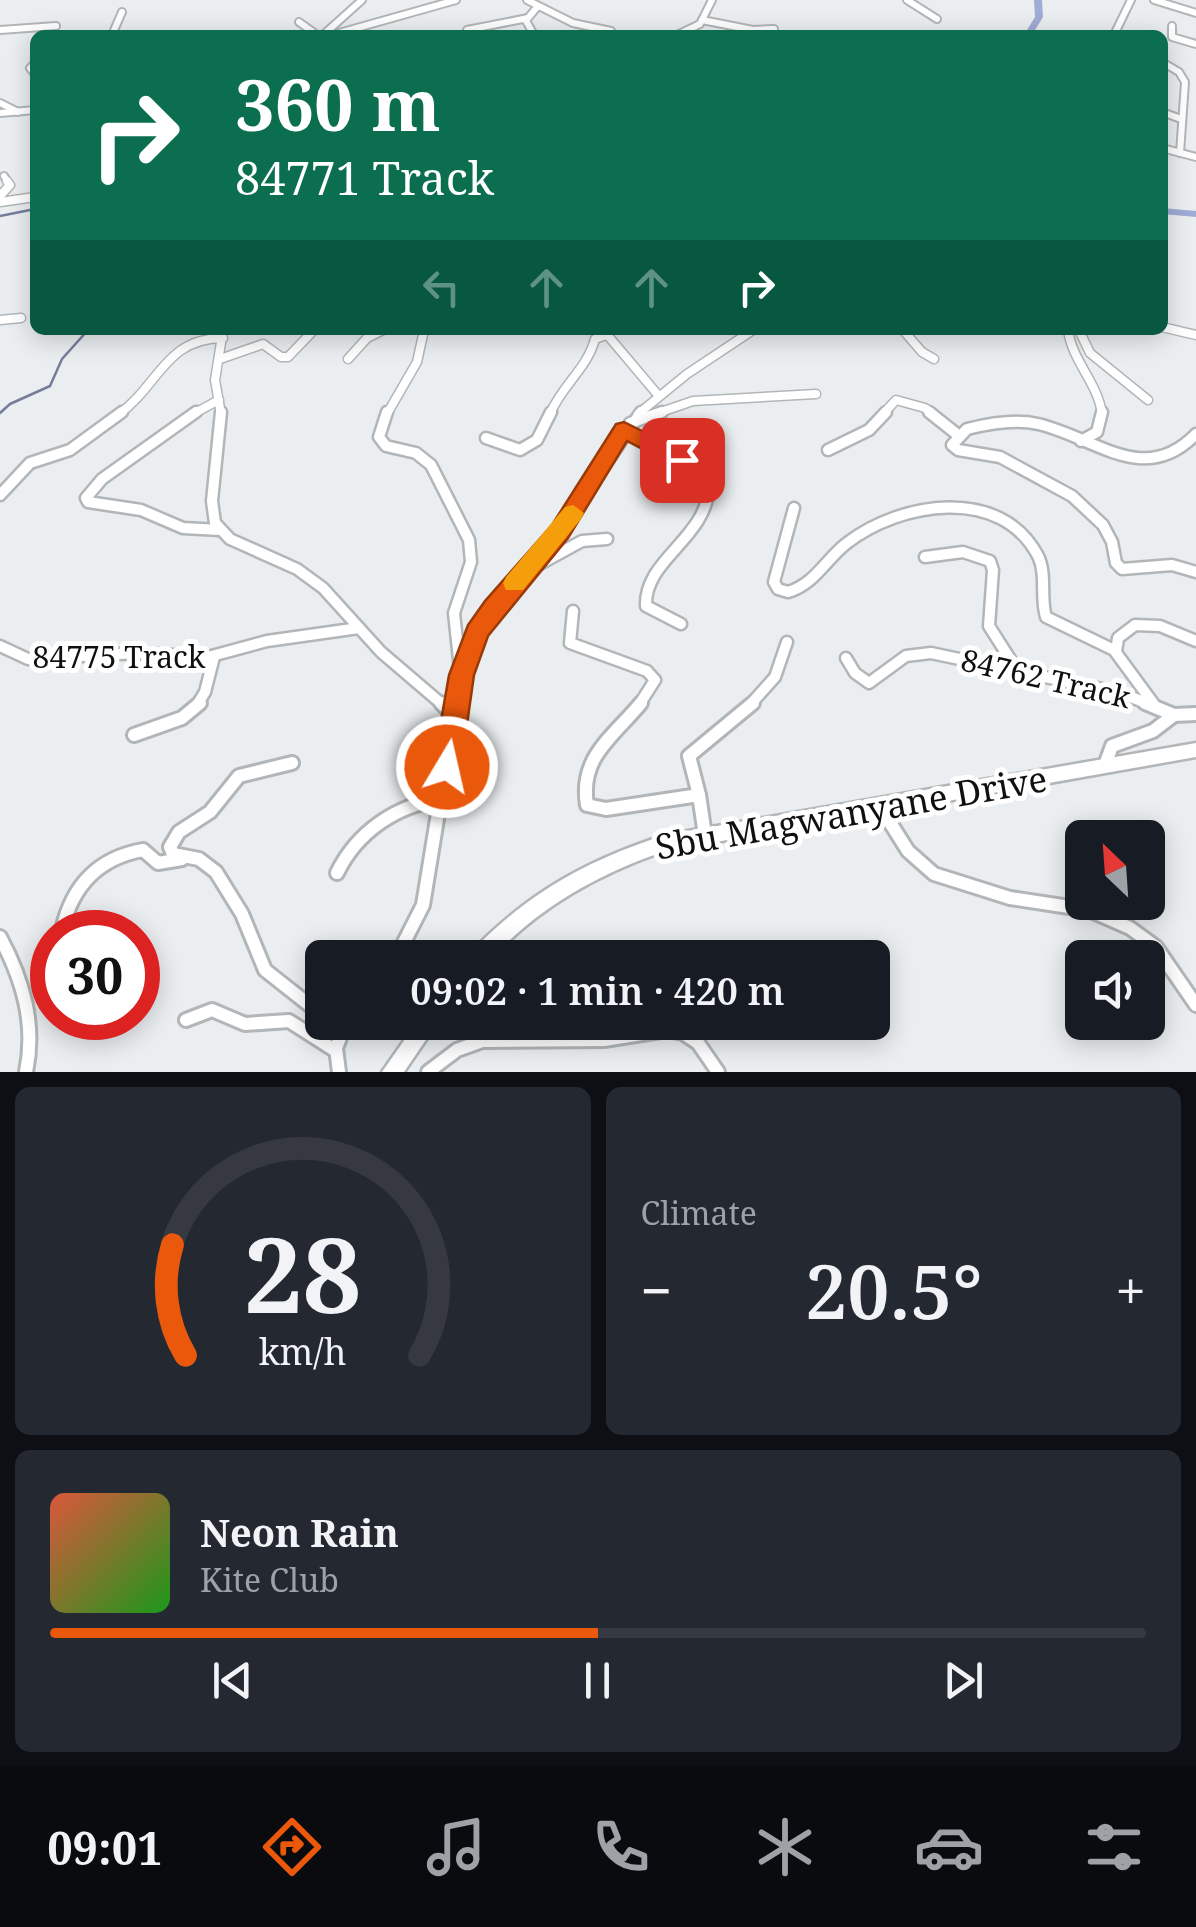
<!DOCTYPE html>
<meta charset="utf-8">
<style>
:root{--surface:#171b24;--page:#242831;--text:#f1f3f6;--muted:#9ea1a6;--line:#363941;--accent:#ea580c}
body{margin:0;font-family:"Noto Serif",serif;background:var(--page);color:var(--text);height:100vh;display:flex;flex-direction:column;font-size:38px;white-space:nowrap}
*{box-sizing:border-box;margin:0}
p{font-size:32px;color:var(--muted)}
.icon{flex:none;width:55px;height:55px;fill:none;stroke:currentColor;stroke-width:2;stroke-linecap:round;stroke-linejoin:round}
.map{position:relative;height:1072px;overflow:hidden}
.drawer{display:flex;flex-direction:column;gap:15px;padding:15px;background:#0d0f14;flex:1}
.drawer>*{flex:none}
.guide{position:absolute;left:30px;top:30px;width:1138px;height:305px;border-radius:15px;box-shadow:0 5px 25px #0003;background:#0b6e4f;color:#fff;overflow:hidden}
.needle{width:65px;rotate:335deg}
.buttons{position:absolute;left:1065px;top:820px;display:grid;gap:20px}
.buttons a{display:grid;place-items:center;width:100px;height:100px;border-radius:15px;background:var(--surface);box-shadow:0 5px 25px #0003;font-size:50px}
.speed{position:absolute;left:30px;top:910px;display:flex;gap:20px;font-size:50px;font-weight:700;text-align:center}
.speed>*{display:grid;place-content:center;width:130px;height:130px;border-radius:50%;background:var(--surface);box-shadow:0 5px 25px #0003;line-height:1}
.speed .limit{border:15px solid #d22;background:#fff;color:#111}
.pin{position:absolute;display:grid;place-items:center;width:85px;height:85px;color:#fff;margin:-42px;border-radius:20px;box-shadow:0 5px 15px #0006}
.me{position:absolute;width:110px;margin:-55px;rotate:9deg;stroke-linejoin:round;filter:drop-shadow(0 0 8px #0008)}
.turn{display:flex;align-items:center;gap:35px;height:210px;padding:0 40px;font-size:45px}
.turn .icon{width:130px;height:130px;stroke-width:2.5}
.turn b{display:block;font-size:70px;line-height:85px}
.lanes{display:flex;align-items:center;height:95px;padding:0 40px;background:#0003;justify-content:center;gap:50px;direction:ltr}
.lanes .off{opacity:.35}
.big{font-size:75px;font-weight:600;line-height:1.1}
.drawer .tile{flex:1;display:flex;flex-direction:column;justify-content:center;gap:15px;min-width:0;padding:0 35px;border-radius:15px;background:var(--page)}
.drawer .dial{align-items:center;gap:0}
.dial svg{height:260px;overflow:visible;fill:none;stroke:var(--line);stroke-width:7;stroke-linecap:round;text-anchor:middle}
.dial text{fill:var(--text);stroke:none}
.song{display:flex;align-items:center;gap:30px}
.cover{width:120px;height:120px;border-radius:15px;background:linear-gradient(135deg,hsl(10 70% 55%),hsl(120 70% 35%))}
.played{height:10px;border-radius:5px;background:linear-gradient(90deg,var(--accent) 50%,var(--line) 50%)}
.keys{display:flex;justify-content:space-around;direction:ltr}
.heat{display:flex;justify-content:space-between;align-items:center;font-size:55px;direction:ltr}
.drawer .tiles{flex:1;display:grid;gap:15px;grid-template-columns:1fr 1fr}
.tile:last-child{grid-column:span 2}
.trip{position:absolute;left:305px;top:940px;width:585px;height:100px;border-radius:15px;background:var(--surface);box-shadow:0 5px 25px #0003;font-weight:600;line-height:100px;text-align:center}
.tabs{display:flex;height:160px;justify-content:space-around;align-items:center;background:#090b0e;color:var(--muted)}
.tabs .icon{width:70px;height:70px}
.tabs .selected{color:var(--accent)}
.tabs b{font-size:45px;color:var(--text)}
.map>svg:first-child{display:block}
.lines{fill:none;stroke-linecap:round;stroke-linejoin:round}
.stream{stroke:#747d9b;stroke-width:2.5}
.river{fill:#a0abd6;fill-rule:evenodd}
.minor-far3-casing{stroke:#b2b6b8;stroke-width:10}
.minor-far2-casing{stroke:#b2b6b8;stroke-width:11}
.minor-far1-casing{stroke:#b2b6b8;stroke-width:15}
.minor-casing{stroke:#b2b6b8;stroke-width:18}
.major-casing{stroke:#b2b6b8;stroke-width:5}
.minor-far3{stroke:#fff;stroke-width:6}
.minor-far2{stroke:#fff;stroke-width:8}
.minor-far1{stroke:#fff;stroke-width:10}
.minor{stroke:#fff;stroke-width:12}
.major{fill:#fff;fill-rule:evenodd}
.route{fill:#ea580c;stroke:#983908;stroke-width:2.5}
.slow{fill:#f59e0b}
.labels{text-anchor:middle;dominant-baseline:central;stroke-width:10;stroke-linejoin:round;paint-order:stroke}
.street-label{font-size:30px;fill:#0f1111;stroke:#fff}
.near-street-label{font-size:35px;fill:#0f1111;stroke:#fff}
</style>
<div class="map">
<svg width="1196" height="1072" viewBox="0 0 1196 1072">
<rect width="100%" height="100%" fill="#eaeef0"/>
<g class="lines">
<!-- stream -->
<g class="stream">
<path d="M0 216 35 209"/>
<path d="M0 413 10 404 50 386 62 359 88 330"/>
</g>
<!-- river -->
<g class="river">
<path d="M1034 0H1042L1043 17 1032 35H1024L1035 17Z"/>
<path d="M1162 208 1196 211V217L1162 214Z"/>
</g>
<defs>
<g id="minor-far3">
<path d="M527 0 573 23 611 31"/>
<path d="M907 0 937 19"/>
<path d="M1154 0 1196 13"/>
<path d="M525 19 534 35"/>
<path d="M702 20 753 30 774 29"/>
<path d="M299 22 317 35"/>
<path d="M1172 26V37L1196 44"/>
<path d="M0 30 56 26"/>
<path d="M112 35 122 12"/>
<path d="M323 35 362 0"/>
<path d="M332 35 456 0"/>
<path d="M465 35 467 30 528 18 538 6"/>
<path d="M677 35 700 24 712 0"/>
<path d="M1114 35 1131 0"/>
<path d="M1162 62 1179 72 1185 82 1180 153"/>
<path d="M35 63 30 68 35 74"/>
<path d="M0 103 18 112"/>
<path d="M1162 112 1181 119"/>
<path d="M0 113 35 110"/>
<path d="M1162 148 1196 157"/>
<path d="M4 176 9 184"/>
</g>
<g id="minor-far2">
<path d="M0 196 10 185 7 181"/>
<path d="M0 202 35 197"/>
<path d="M0 320 21 318"/>
<path d="M1162 327 1196 335"/>
<path d="M903 330 922 352 934 359"/>
<path d="M1068 330C1072 361 1098 383 1102 414"/>
<path d="M1079 330 1090 353 1148 400"/>
<path d="M604 331 658 395"/>
<path d="M220 359 263 344 281 357H288L314 330"/>
<path d="M348 359 367 338 383 330"/>
<path d="M119 414C159 385 166 338 223 338"/>
<path d="M193 414 219 400"/>
<path d="M221 414 215 380 223 330"/>
<path d="M387 414 417 362 424 330"/>
<path d="M550 414C562 385 587 369 595 339L606 335"/>
<path d="M638 414 687 374 753 330"/>
<path d="M655 414 693 401 816 394"/>
<path d="M883 414 896 400 925 408 933 414"/>
</g>
<g id="minor-far1">
<path d="M196 412 102 479 86 498 88 502 141 510 183 528 220 530"/>
<path d="M221 412 212 501 215 523 230 539 297 569 323 588 381 652 443 705"/>
<path d="M387 412 379 437 386 446 416 453 431 465 469 540 471 562 454 613 460 669"/>
<path d="M929 412 958 435"/>
<path d="M630 423 662 412"/>
<path d="M623 430 688 464 709 486C707 539 644 559 646 606L681 624"/>
<path d="M1196 434C1144 488 1095 437 1038 424 1017 419 987 424 967 429L952 445 958 450 1000 457 1072 496 1103 525 1112 542 1116 563 1122 569 1172 565 1196 572"/>
<path d="M486 438 520 450 537 440 551 412"/>
<path d="M1081 441 1097 432 1102 412"/>
<path d="M828 450 869 430 886 412"/>
<path d="M0 495 30 463 70 450 122 412"/>
<path d="M794 508 774 582 778 589 788 592C815 584 826 559 847 543 900 502 1001 485 1038 556 1047 574 1040 598 1046 617L1114 650 1153 703"/>
<path d="M925 557 963 552 990 561 993 570 989 626 1019 673"/>
<path d="M527 571 582 541 607 539"/>
<path d="M573 611 570 643 647 671 655 680 639 705"/>
<path d="M0 646 28 659 137 653 208 657 267 641 359 628"/>
<path d="M1116 652 1118 638 1135 625 1160 626 1196 641"/>
<path d="M846 658 855 673 869 683 906 656 931 653 1121 693 1151 705"/>
<path d="M197 705 205 692 214 657"/>
<path d="M456 705 461 675 483 622 560 531 641 412"/>
<path d="M750 705 775 677 787 642"/>
</g>
<g id="minor">
<path d="M441 703 455 717"/>
<path d="M641 703C613 737 579 757 587 805L606 809 699 795 705 835"/>
<path d="M1174 715 1196 714"/>
<path d="M134 735 182 718 200 703"/>
<path d="M292 763 239 776 210 812 179 832 170 847 173 854 199 859 216 872 242 914 265 970 322 1015"/>
<path d="M1105 765 1112 746 1153 731 1174 715 1145 703"/>
<path d="M699 795 689 756 753 703"/>
<path d="M879 805 908 851 934 874 1010 898 1089 910 1130 928 1156 947 1196 1005"/>
<path d="M337 873C357 832 396 805 442 799"/>
<path d="M62 930C72 886 98 858 143 850L158 863 182 859"/>
<path d="M0 937C23 980 36 1024 26 1072"/>
<path d="M396 958 423 905 456 703"/>
<path d="M186 1020 212 1010 245 1024 289 1021 336 1051"/>
<path d="M339 1072 336 1048 346 1022"/>
<path d="M428 1072 457 1050 482 1041 604 1040 667 1030 683 1033 698 1043 718 1072"/>
</g>
<g id="major">
<path d="M1196 743V757L665 851C599 874 540 906 492 958H470L472 951C529 892 588 860 665 835Z"/>
<path d="M417 1022H438L404 1072H382Z"/>
</g>
</defs>
<!-- minor-far3 casing -->
<use href="#minor-far3" class="minor-far3-casing"/>
<!-- minor-far2 casing -->
<use href="#minor-far2" class="minor-far2-casing"/>
<!-- minor-far1 casing -->
<use href="#minor-far1" class="minor-far1-casing"/>
<!-- minor casing -->
<use href="#minor" class="minor-casing"/>
<!-- major casing -->
<use href="#major" class="major-casing"/>
<!-- minor-far3 -->
<use href="#minor-far3" class="minor-far3"/>
<!-- minor-far2 -->
<use href="#minor-far2" class="minor-far2"/>
<!-- minor-far1 -->
<use href="#minor-far1" class="minor-far1"/>
<!-- minor -->
<use href="#minor" class="minor"/>
<!-- major -->
<use href="#major" class="major"/>
</g>
<!-- route -->
<path class="route" d="M624 422 690 455 693 460 682 468 675 466 627 441 568 538 488 636 474 675 461 767 457 776 447 779 437 776 433 767 449 675 468 625 485 601 552 525 616 424Z"/>
<!-- slow -->
<path class="slow" d="M573 505 584 513 581 519 523 590H506L503 583 506 577 565 507Z"/>
<g class="labels">
<!-- street labels -->
<g class="street-label">
<text x="119" y="656">84775 Track</text>
<text transform="translate(1046 678) rotate(13)">84762 Track</text>
</g>
<!-- near-street labels -->
<g class="near-street-label">
<text transform="translate(851 812) rotate(-10)">Sbu Magwanyane Drive</text>
</g>
</g>
</svg>
<div class="buttons">
<a><svg class="needle" viewBox="-14 -14 28 28"><path d="M0-13l5 13h-10z" fill="#e53935"/><path d="M0 13l5-13h-10z" fill="#9ea1a6"/></svg></a>
<a><svg class="icon" aria-label="sound" viewBox="0 0 24 24"><path d="M4 9h4l5-4v14l-5-4H4zM17 9q2 3 0 6"/></svg></a>
</div>
<div class="speed"><div class="limit">30</div></div>
<div class="pin" style="left:682px;top:460px;background:#d93025"><svg class="icon" aria-label="arrive" viewBox="0 0 24 24"><path d="M6 21V4h12l-3 4 3 4H6"/></svg></div>
<svg class="me" style="left:447px;top:767px" viewBox="-20 -20 40 40"><circle r="17" fill="#ea580c" stroke="#fff" stroke-width="3"/><path d="M0-11L8 9 0 5-8 9z" fill="#fff"/></svg>
<div class="trip">09:02 · 1 min · 420 m</div>
<div class="guide">
<div class="turn"><svg class="icon" aria-label="right" viewBox="0 0 24 24"><path d="M7 20v-9h11M14 6l5 5-5 5"/></svg><div><b>360 m</b>84771 Track</div></div>
<div class="lanes"><svg class="icon off" aria-label="left" viewBox="0 0 24 24"><path d="M17 20v-9H6M10 6l-5 5 5 5"/></svg><svg class="icon off" aria-label="ahead" viewBox="0 0 24 24"><path d="M12 20V5M6 11l6-6 6 6"/></svg><svg class="icon off" aria-label="ahead" viewBox="0 0 24 24"><path d="M12 20V5M6 11l6-6 6 6"/></svg><svg class="icon" aria-label="right" viewBox="0 0 24 24"><path d="M7 20v-9h11M14 6l5 5-5 5"/></svg></div>
</div>
</div>
<section class="drawer">
<div class="tiles">
<div class="tile dial"><svg viewBox="0 0 100 80">
<path d="M14 69A42 42 0 1 1 86 69"/>
<path d="M14 69A42 42 0 0 1 10 35" stroke="#ea580c"/>
<text x="50" y="56" font-size="32" font-weight="700">28</text>
<text x="50" y="72" font-size="11">km/h</text>
</svg></div>
<div class="tile"><p>Climate</p>
<div class="heat"><a>−</a><b class="big">20.5°</b><a>+</a></div>
</div>
<div class="tile">
<div class="song"><i class="cover"></i><div><b>Neon Rain</b><p>Kite Club</p></div></div>
<div class="played"></div>
<div class="keys"><svg class="icon" aria-label="previous" viewBox="0 0 24 24"><path d="M18 5L8 12l10 7zM5 5v14"/></svg><svg class="icon" aria-label="pause" viewBox="0 0 24 24"><path d="M8 5v14M16 5v14"/></svg><svg class="icon" aria-label="next" viewBox="0 0 24 24"><path d="M6 5l10 7-10 7zM19 5v14"/></svg></div>
</div>
</div>
</section>
<nav class="tabs">
<b>09:01</b>
<svg class="icon selected" aria-label="directions" viewBox="0 0 24 24"><path d="M12 3l9 9-9 9-9-9zM9 14v-3h6M13 9l2 2-2 2"/></svg>
<svg class="icon" aria-label="music" viewBox="0 0 24 24"><path d="M9 18V5l10-2v13"/><circle cx="6" cy="18" r="3"/><circle cx="16" cy="16" r="3"/></svg>
<svg class="icon" aria-label="phone" viewBox="0 0 24 24"><path d="M5 4h4l2 5-3 2q2 4 5 5l2-3 5 2v4C11 20 4 13 5 4z"/></svg>
<svg class="icon" aria-label="climate" viewBox="0 0 24 24"><path d="M12 3v18M4 7l16 10M4 17L20 7"/></svg>
<svg class="icon" aria-label="car" viewBox="0 0 24 24"><path d="M5 17H2v-5l4-1 3-4h7l3 4 3 1v5h-3M9 17h6M6 11h13"/><circle cx="7" cy="17" r="2"/><circle cx="17" cy="17" r="2"/></svg>
<svg class="icon" aria-label="filters" viewBox="0 0 24 24"><path d="M4 7h16M4 17h16"/><circle cx="9" cy="7" r="2"/><circle cx="15" cy="17" r="2"/></svg>
</nav>
